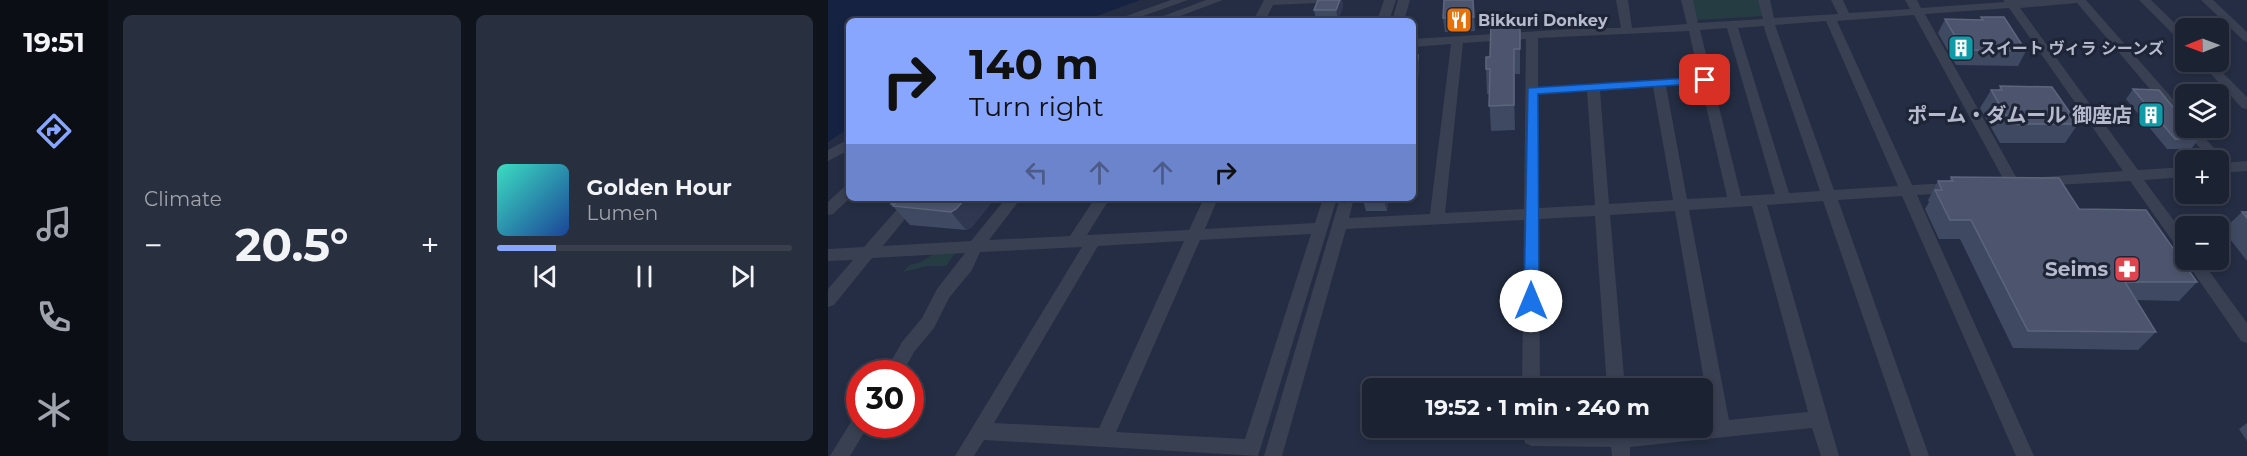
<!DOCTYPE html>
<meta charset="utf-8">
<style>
:root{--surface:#1b2232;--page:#282f3e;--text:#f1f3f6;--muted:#a0a4ac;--line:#393f4d;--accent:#88a6fe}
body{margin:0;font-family:Montserrat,"Noto Sans JP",sans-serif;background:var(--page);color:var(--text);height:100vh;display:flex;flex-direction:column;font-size:22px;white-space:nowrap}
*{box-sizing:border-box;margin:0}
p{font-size:20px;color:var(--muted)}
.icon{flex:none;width:33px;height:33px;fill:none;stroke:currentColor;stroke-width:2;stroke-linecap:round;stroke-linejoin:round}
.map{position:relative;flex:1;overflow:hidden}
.panel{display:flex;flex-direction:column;gap:15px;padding:15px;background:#0f131c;width:720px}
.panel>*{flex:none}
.guide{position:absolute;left:18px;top:18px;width:570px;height:183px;border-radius:9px;box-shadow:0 3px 9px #0003,0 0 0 2px var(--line);background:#88a6fe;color:#111;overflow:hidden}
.needle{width:39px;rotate:269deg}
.tools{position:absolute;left:1347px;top:18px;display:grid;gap:12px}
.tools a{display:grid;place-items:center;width:54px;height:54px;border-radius:9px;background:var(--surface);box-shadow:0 3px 9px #0003,0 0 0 2px var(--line);font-size:30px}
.speed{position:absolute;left:18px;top:360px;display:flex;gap:12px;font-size:30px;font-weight:700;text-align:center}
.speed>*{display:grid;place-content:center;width:78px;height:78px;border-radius:50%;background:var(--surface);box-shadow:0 3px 9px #0003,0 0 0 2px var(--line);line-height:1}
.speed .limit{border:9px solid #d22;background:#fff;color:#111}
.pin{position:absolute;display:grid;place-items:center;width:51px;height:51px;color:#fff;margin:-26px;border-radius:12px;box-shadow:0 3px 9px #0006}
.me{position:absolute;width:66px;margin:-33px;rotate:0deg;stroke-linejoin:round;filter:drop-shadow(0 0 4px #0008)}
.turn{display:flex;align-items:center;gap:21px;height:126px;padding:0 24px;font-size:27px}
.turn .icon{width:78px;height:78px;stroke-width:2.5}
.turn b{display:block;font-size:42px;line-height:51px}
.lanes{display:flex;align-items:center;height:57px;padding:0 24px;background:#0003;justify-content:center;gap:30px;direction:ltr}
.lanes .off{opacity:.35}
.big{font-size:45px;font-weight:700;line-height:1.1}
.panel .widget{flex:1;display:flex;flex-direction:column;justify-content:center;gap:9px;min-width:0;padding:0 21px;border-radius:9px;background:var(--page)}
.song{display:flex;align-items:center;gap:18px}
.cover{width:72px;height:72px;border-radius:9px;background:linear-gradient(135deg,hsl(170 70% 55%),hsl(220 70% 35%))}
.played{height:6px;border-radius:3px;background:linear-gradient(90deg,var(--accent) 20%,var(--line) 20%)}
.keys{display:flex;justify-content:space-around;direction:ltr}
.heat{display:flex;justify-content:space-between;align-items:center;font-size:33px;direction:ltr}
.panel .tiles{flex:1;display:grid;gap:15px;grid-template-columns:repeat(2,1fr)}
.trip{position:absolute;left:534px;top:378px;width:351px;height:60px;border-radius:9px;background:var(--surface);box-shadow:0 3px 9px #0003,0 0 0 2px var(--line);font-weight:700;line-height:60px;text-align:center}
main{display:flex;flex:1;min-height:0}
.dock{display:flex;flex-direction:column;width:108px;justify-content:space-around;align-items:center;background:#0b0e14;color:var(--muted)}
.dock .icon{width:42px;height:42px}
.dock .on{color:var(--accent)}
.dock b{font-size:27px;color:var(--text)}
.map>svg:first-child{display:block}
.green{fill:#263c43}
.water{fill:#162242}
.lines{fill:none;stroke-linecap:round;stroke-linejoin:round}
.minor{fill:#394052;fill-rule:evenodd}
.wall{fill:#3f4961}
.shaded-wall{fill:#2f3850}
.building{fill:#4c556d;stroke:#5c657c;stroke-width:1.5}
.route{fill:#1a73e8;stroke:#114b97;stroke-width:1.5}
.labels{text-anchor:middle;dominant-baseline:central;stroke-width:6;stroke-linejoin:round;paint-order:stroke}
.far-poi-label{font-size:16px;font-weight:bold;fill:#b5bbcc;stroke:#1d2537;text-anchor:start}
.poi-label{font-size:20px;font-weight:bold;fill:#b5bbcc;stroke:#1d2537;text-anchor:end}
</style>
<main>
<nav class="dock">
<b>19:51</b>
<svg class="icon on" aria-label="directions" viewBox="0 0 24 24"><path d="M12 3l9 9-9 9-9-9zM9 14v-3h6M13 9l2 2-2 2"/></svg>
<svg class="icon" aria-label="music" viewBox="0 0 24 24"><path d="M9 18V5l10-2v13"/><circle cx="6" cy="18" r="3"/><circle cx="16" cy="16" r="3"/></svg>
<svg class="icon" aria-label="phone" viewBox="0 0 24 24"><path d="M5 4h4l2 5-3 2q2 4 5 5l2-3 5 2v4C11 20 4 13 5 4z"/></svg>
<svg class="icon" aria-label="climate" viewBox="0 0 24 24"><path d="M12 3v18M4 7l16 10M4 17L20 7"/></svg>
</nav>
<section class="panel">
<div class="tiles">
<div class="widget"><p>Climate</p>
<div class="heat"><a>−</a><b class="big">20.5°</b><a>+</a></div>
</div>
<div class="widget">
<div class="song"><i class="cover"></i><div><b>Golden Hour</b><p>Lumen</p></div></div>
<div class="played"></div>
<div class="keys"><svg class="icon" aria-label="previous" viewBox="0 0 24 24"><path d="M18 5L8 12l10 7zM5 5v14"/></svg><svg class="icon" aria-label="pause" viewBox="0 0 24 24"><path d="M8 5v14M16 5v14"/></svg><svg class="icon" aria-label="next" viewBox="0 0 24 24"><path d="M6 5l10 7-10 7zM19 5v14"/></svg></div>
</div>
</div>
</section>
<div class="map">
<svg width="1419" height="456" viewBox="0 0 1419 456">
<rect width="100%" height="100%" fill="#242d43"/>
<!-- green -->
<g class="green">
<path d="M864 0H931L936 16 869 20Z"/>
<path d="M128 252 118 266H99L75 272 81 265 93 262 107 253Z"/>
</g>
<!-- water -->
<path class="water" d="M0 0H312L255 21H21V128L0 142Z"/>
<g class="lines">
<!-- minor -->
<g class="minor">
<path d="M343 0H360L301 21H284Z"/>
<path d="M378 0H395L339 21H322Z"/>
<path d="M436 0H495L489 3 445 5 437 21H425Z"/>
<path d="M556 0H568L561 21H549Z"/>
<path d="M570 0H582L576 21H564Z"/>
<path d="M788 0H800L804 28 859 24 853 0H865L870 23 935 19 930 0H942L946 18 1010 14 1003 0H1015L1021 13 1082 9 1077 0H1089L1093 8 1177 2 1175 0H1258L1358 114V128H1368L1394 157 1396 160 1394 163 1419 161V171L1390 173V160H1382L1249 3 1192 8 1310 170 1358 167V177L1316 180 1358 237V255L1353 253 1302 181 1209 186 1207 182 1209 178 1214 177 1295 171 1181 8 1097 14 1192 184 1185 189 1178 184 1086 15 1009 21 1084 185 1124 183 1131 188 1124 193 1089 195 1206 456H1188L1074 196 1010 200 1101 456H1083L995 201 939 205 1011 456H993L984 428 802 447V456H784L783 447 704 446 697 443 694 428 782 430V428H800V430L874 428V422L883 421 847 211 782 215 797 388H779L767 216 711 219 712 388H694L696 220 518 229 454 456H436L512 198H526L521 218 602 214 623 44 585 47V39L760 28H793ZM998 21 1070 186 1006 190 947 25ZM936 26 937 31 992 191 961 193 910 28ZM899 28 947 194 913 196 872 30ZM861 31 871 77 710 87V38ZM698 39 696 209 617 213 635 43ZM873 84 899 197 859 199 838 86ZM825 87 845 200 781 204 772 91ZM759 91 767 205 711 208 710 95ZM924 206 980 412 901 420 861 210Z"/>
<path d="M1311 0H1323L1358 34V44L1354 43Z"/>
<path d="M1373 0H1385L1419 32V42L1415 40Z"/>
<path d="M1372 62H1384L1419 97V109L1414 108Z"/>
<path d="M21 139V150L0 161V150Z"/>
<path d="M21 186 22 198 5 214 0 215V202L16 187Z"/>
<path d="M79 198H94L55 246 143 241 178 198H193L161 240 242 236 267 198H282L259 235 361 230 376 198H390L377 229 487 223 495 198H509L430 456 156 440 146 456H127L254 247 152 252 144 270 121 298 106 328 86 352 74 374H56L74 342 94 318 109 289 137 253 44 258 6 305 0 307V289L25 260 0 261V249L36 247ZM483 234 417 439 288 432 372 240ZM356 241 271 428 166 423 270 246Z"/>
<path d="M1357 260H1373L1419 323V343L1413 341Z"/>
<path d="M32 415V424H41L22 456H2L26 417Z"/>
</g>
</g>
<!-- wall -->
<g class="wall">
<path d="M490 0H514L515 7 510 20 488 19 486 10Z"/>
<path d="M645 0 647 31 617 32 615 18Z"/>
<path d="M1153 17 1198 51 1190 66 1128 65 1110 33 1117 19 1152 20Z"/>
<path d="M692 25V74H687V130L663 131 661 94H659L658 69 662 57Z"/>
<path d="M585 55 591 65 589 89H585Z"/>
<path d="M1172 86 1250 124 1237 143H1172L1152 108 1163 90H1171Z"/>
<path d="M1305 89 1371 139 1363 149H1339L1298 99Z"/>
<path d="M1123 177 1251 209 1369 282 1351 301 1308 300 1328 332 1310 350 1185 348 1132 239H1111L1097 209 1101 202 1100 200 1110 181H1121Z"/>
<path d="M68 198H167L143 228 138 230 82 225 63 204Z"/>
<path d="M536 198H561L559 211H538L535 201Z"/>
<path d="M1414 212H1419V261L1395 230Z"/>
<path d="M1419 423V441L1411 429Z"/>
</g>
<!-- shaded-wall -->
<g class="shaded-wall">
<path d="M512 0H514L515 7 510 20 508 10Z"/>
<path d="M686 49 687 74V130L686 105Z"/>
<path d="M590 55 591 65 589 89 588 79Z"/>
<path d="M138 198H167L143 228 138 230 123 212Z"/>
<path d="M557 198H561L559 211 556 201Z"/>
</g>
<!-- building -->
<g class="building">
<path d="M490 0H512L508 10H486Z"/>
<path d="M616 0H645L646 17 615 18Z"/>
<path d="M1153 17H1176L1198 51 1135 50 1117 19 1155 20Z"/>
<path d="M663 25H692V49H686V105L661 106 662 69H658V57H662Z"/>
<path d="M585 55H590L588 79H585Z"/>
<path d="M1172 86 1224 87 1250 124H1183L1163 90H1174Z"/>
<path d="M1305 89 1331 90 1358 123V128H1361L1371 139H1347Z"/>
<path d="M1123 177 1231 178 1251 209 1318 210 1369 282H1297L1328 332 1200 331 1143 220H1122L1107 190H1114L1110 181H1125Z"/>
<path d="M68 198H138L128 209 123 212 65 206 67 204H63Z"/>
<path d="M536 198H557L556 201H535Z"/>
<path d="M1414 212H1419V218Z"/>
</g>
<!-- route -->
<path class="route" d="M877 77 881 78V83L710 94 711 301 709 306H698L696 301 700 88Z"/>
<!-- icons -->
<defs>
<symbol id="restaurant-square" viewBox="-11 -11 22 22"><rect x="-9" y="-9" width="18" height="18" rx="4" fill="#e8710a" stroke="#1d2537"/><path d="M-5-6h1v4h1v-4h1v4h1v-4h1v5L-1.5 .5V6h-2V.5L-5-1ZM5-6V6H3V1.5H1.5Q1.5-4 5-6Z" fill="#fff"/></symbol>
<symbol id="building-square" viewBox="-11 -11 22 22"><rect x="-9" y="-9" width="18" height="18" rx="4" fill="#0f9aa8" stroke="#1d2537"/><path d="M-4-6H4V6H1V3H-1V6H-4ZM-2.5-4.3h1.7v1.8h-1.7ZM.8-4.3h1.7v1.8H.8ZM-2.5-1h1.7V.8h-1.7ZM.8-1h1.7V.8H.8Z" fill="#fff"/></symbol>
<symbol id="pharmacy-square" viewBox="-11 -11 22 22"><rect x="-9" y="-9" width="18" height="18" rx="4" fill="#e0444e" stroke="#1d2537"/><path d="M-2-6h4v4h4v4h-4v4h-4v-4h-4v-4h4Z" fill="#fff"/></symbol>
</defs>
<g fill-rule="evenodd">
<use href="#restaurant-square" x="616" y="5" width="30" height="30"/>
<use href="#building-square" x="1118" y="33" width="30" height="30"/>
<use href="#building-square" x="1308" y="100" width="30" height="30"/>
<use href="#pharmacy-square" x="1284" y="254" width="30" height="30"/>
</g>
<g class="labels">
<!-- far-poi labels -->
<g class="far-poi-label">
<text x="650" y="20">Bikkuri Donkey</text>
<text x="1152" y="48">スイート ヴィラ シーンズ</text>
</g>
<!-- poi labels -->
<g class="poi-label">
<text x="1304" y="115">ポーム・ダムール 御座店</text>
<text x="1280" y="269">Seims</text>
</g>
</g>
</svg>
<div class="tools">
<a><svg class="needle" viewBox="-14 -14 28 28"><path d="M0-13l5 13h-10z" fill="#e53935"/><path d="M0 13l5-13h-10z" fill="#a0a4ac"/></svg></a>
<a><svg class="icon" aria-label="layers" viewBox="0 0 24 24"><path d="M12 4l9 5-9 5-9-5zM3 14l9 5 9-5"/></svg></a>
<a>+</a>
<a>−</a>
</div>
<div class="speed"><div class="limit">30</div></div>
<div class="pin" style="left:877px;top:80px;background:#d93025"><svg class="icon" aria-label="arrive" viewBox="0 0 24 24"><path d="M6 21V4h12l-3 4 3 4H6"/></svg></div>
<svg class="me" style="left:703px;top:301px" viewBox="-20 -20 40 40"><circle r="19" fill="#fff"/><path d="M0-13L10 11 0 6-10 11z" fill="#1a73e8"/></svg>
<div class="trip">19:52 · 1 min · 240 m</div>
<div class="guide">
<div class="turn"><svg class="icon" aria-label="right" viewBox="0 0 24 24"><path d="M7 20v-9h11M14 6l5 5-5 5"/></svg><div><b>140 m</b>Turn right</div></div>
<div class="lanes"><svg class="icon off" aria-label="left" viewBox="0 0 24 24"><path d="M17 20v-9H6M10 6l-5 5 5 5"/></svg><svg class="icon off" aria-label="ahead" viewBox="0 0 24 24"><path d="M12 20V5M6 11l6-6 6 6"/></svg><svg class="icon off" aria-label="ahead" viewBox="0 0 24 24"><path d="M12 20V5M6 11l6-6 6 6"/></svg><svg class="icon" aria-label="right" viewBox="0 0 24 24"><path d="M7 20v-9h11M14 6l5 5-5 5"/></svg></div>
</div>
</div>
</main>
